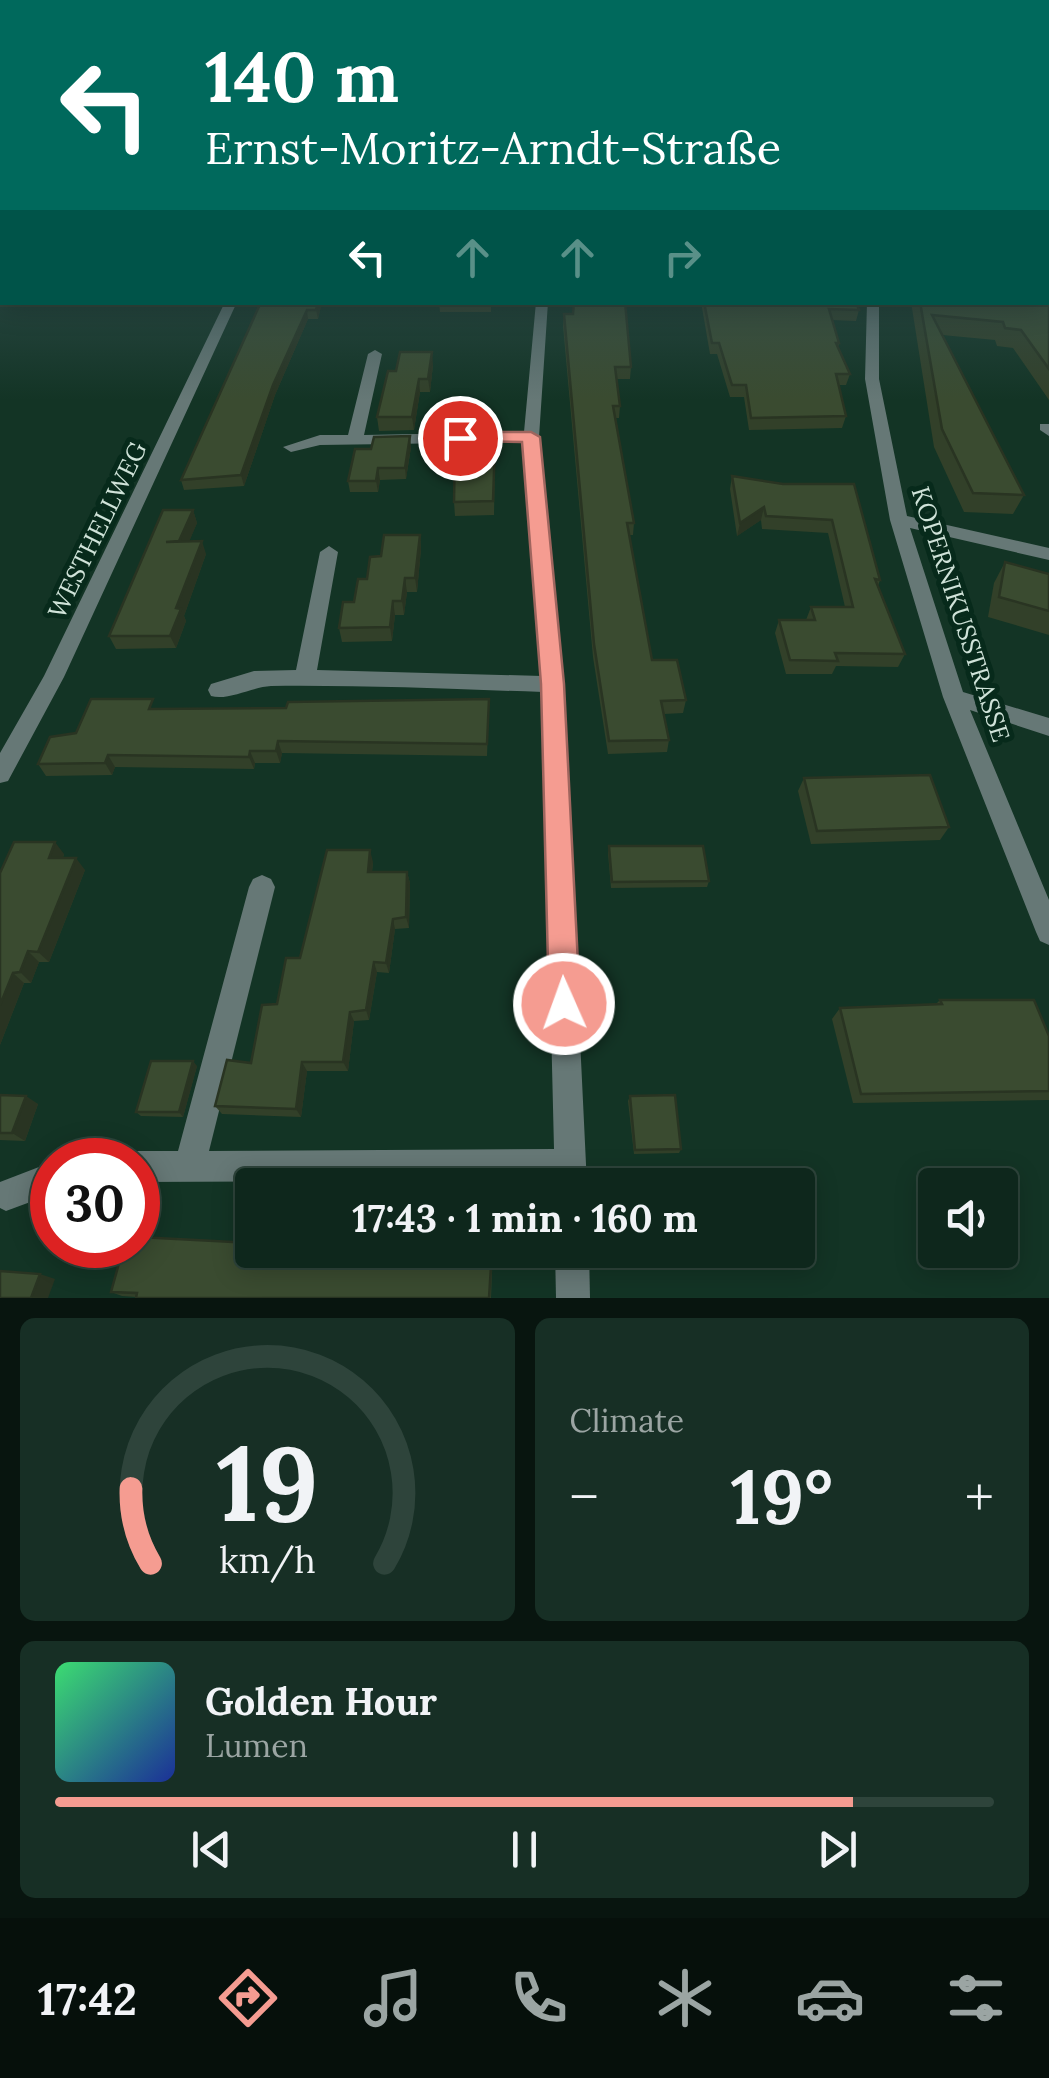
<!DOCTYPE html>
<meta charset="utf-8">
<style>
:root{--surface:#0e271c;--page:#172f25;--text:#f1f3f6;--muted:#9ba5a3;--line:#2e443b;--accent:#f59c91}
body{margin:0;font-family:Lora,serif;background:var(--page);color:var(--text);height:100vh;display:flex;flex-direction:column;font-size:38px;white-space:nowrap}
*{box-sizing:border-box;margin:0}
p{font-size:32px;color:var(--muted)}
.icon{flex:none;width:55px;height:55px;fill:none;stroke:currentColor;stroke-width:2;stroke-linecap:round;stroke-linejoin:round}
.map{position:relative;height:1298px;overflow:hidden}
.sheet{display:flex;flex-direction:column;gap:20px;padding:20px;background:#08150f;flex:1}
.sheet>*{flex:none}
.top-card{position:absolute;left:0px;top:0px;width:1050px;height:305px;box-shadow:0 5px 25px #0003,0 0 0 2px var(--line);background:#00695c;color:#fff;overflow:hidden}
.fabs{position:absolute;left:918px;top:1168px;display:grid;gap:20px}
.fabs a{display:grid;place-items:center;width:100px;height:100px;border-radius:10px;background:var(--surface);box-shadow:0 5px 25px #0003,0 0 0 2px var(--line);font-size:50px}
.speed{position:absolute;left:30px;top:1138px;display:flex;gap:20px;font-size:50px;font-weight:700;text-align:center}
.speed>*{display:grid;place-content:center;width:130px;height:130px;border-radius:50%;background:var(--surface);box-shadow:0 5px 25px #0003,0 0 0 2px var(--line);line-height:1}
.speed .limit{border:15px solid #d22;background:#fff;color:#111}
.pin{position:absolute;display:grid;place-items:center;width:85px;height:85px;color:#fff;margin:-42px;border:5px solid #fff;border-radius:50%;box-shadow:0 2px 10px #0007}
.me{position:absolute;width:110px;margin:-55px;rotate:358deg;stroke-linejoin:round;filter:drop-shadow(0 0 8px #0008)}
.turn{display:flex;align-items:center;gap:35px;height:210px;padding:0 40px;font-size:45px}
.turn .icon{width:130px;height:130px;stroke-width:2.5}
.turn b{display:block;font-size:70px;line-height:85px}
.lanes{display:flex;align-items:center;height:95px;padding:0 40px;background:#0003;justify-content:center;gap:50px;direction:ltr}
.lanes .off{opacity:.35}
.big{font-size:75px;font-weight:700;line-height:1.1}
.sheet .widget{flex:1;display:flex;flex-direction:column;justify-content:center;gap:15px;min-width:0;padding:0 35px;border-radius:15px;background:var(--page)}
.sheet .dial{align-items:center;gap:0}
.dial svg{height:260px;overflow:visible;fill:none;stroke:var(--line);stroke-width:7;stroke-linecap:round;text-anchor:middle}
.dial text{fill:var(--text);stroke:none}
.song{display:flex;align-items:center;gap:30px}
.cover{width:120px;height:120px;border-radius:15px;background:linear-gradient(135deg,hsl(140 70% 55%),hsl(230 70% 35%))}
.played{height:10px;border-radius:5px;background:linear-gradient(90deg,var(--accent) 85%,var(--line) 85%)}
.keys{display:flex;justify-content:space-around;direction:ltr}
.heat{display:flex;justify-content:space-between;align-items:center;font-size:55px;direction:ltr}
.sheet .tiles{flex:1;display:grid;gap:20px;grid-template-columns:1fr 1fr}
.widget:last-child{grid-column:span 2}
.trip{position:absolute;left:235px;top:1168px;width:580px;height:100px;border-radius:10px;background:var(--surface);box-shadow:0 5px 25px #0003,0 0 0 2px var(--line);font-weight:700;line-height:100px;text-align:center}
.tab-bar{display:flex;height:160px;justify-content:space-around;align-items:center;background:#06100b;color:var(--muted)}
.tab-bar .icon{width:70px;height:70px}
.tab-bar .on{color:var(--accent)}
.tab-bar b{font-size:45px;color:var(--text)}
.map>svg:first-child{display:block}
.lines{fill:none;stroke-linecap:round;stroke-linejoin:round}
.service{fill:#667876;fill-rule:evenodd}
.minor{fill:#667876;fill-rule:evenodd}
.wall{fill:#324029}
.shaded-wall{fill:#293422}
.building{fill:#3a4b30;stroke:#293422;stroke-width:2.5}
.route{fill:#f59c91;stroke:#9f655e;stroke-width:2.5}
.labels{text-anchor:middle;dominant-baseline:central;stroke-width:10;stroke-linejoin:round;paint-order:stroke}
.street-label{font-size:25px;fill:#d0e3d9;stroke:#072a1b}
</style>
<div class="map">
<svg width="1049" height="1298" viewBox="0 0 1049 1298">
<rect width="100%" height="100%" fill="#133425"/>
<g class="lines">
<!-- service -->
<path class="service" d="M1040 424H1049V436L1040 430Z"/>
<!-- minor -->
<g class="minor">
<path d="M225 302H237L64 677 8 781 0 783V753L44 676Z"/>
<path d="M536 302H548L539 437 563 684 587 1185H555V1180L138 1182V1160H125L127 1156 138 1151H178L249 887 253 879 262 875 271 879 275 887 209 1151 554 1149 543 692C452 689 361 685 271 686 252 687 228 701 211 696L208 690 211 684 254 671 296 670 320 552 329 546 338 552 317 670 542 676 524 442 320 445 291 452 283 447 320 435H348L368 354 375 350 382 354 364 435 524 432Z"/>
<path d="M867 302H879V379L907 516 1049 548V560L910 528 963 692 1049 718V736L970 710 1049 900V945L1040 941 1036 932 943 697 890 520 865 379Z"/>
<path d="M52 1162V1194L6 1211 0 1208V1182Z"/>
<path d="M555 1250H589L590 1298H556Z"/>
</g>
</g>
<!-- wall -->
<g class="wall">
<path d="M1048 262H1049V400L1013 348 997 346 995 340 942 335 1024 495 1013 514 964 512 934 447 911 302H1048Z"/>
<path d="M261 302H322L318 319H308L275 395 244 486 184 490 181 480Z"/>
<path d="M439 302H491V312H440Z"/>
<path d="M701 302H856L859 310 856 321 832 320 839 343 838 348 850 374 846 385H839L846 416 842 428 749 430 744 397H730L717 354H710Z"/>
<path d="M564 314H573L631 367 630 379H617L620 406 619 418H616L634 523 633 535H629L652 660 686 700 683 713 664 714 669 740 667 752 608 754 593 657 563 326Z"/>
<path d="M433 365 430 392H420L414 430 379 431 377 417 396 371Z"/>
<path d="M411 447 406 479 380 480 378 492H350L348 481 371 449Z"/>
<path d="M495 454 494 515 455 516 454 502Z"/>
<path d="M732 476 783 484H854L880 580 878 586 905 654 898 667 836 666 832 674H786L775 633 779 620H806L811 607H845L828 533 762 529 761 520 737 536 730 489Z"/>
<path d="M193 510 197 523 189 541 206 554 184 616 186 621 176 648 116 649 109 636Z"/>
<path d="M420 535 421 549 417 592H407L404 615H395L392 641 342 642 339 628 381 556Z"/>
<path d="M1005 562 1049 574V635L988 617 994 583Z"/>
<path d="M489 699 487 756 282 753 280 763H255L254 769 115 767 112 775 46 776 38 764 76 733 157 709 286 708Z"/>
<path d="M804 778 949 827 940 840 811 844 798 791Z"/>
<path d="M609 846 709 881 707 887 611 888 608 853Z"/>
<path d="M64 854 63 858 85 870 49 962H39L31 983H24L0 1045V873Z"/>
<path d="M373 862 372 872H407L410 883 409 928 395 929 389 973 377 972 369 1020 354 1021 348 1071H307L301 1117 222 1114 215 1106 251 1063 277 1004 300 958Z"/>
<path d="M940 1000 1049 1036V1100L853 1103 832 1019 840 1008 936 1004Z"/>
<path d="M197 1066 183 1117 141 1116 136 1112Z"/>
<path d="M0 1095 38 1104 25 1141 0 1140Z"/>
<path d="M630 1096 681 1149 679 1153 634 1154 628 1101Z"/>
<path d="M252 1250H493L491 1298H136V1297L122 1296 111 1292Z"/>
</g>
<!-- shaded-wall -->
<g class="shaded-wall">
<path d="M318 302H322L318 319 316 310Z"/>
<path d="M307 310 308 319 275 395 244 486 241 475 273 385Z"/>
<path d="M432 352 433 365 430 392 428 379Z"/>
<path d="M419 379 420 392 414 430 412 417Z"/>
<path d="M410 436 411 447 406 479 405 468Z"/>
<path d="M378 468 380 480 378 492 376 481Z"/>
<path d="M764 507 761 520 737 536 740 523Z"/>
<path d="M193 510 197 523 184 554 179 541Z"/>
<path d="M420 535 421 549 417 592 415 578Z"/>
<path d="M202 541 206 554 184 616 186 621 176 648 170 636 176 608Z"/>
<path d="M405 578 407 592 404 615 402 601Z"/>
<path d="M393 601 395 615 392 641 390 627Z"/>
<path d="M278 741 282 753 280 763 276 751Z"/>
<path d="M250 751 255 763 254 769 249 757Z"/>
<path d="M108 755 115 767 112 775 105 763Z"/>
<path d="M55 842 64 854 58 869 49 858Z"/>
<path d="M370 850 373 862 371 883 368 872Z"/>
<path d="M76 858 85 870 49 962 38 952Z"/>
<path d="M407 872 410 883 409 928 406 917Z"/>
<path d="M393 919 395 929 389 973 386 963Z"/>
<path d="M28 951 39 962 31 983 20 972Z"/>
<path d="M374 962 377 972 369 1020 366 1010Z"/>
<path d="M13 973 24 983 0 1045V1005Z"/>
<path d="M350 1012 354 1021 348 1071 343 1062Z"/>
<path d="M193 1061 197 1066 183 1117 179 1112Z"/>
<path d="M302 1062 307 1071 301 1117 296 1109Z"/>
<path d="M26 1096 38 1104 25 1141 12 1133Z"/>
<path d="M40 1274 55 1279 48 1298H31Z"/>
</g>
<!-- building -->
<g class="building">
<rect x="1048" y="262" width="1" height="29"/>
<path d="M261 302H318L316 310H307L273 385 241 475 181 480Z"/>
<path d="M574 302H625L631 367H615L620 406H613L634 523H627L652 660H677L686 700 661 701 669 740 609 741 594 644 564 314H573Z"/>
<path d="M704 302H856L859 310 829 309 839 343H836L850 374H836L846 416 751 418 746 385H732L719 343H712Z"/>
<path d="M920 302H1039L1049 305V369L1021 330 1005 328 1003 322 932 315 1024 495 973 493 942 429Z"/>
<path d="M400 352H432L428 379H419L412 417H377L388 371H396Z"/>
<path d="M410 436 405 468H378L376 481H348L355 449H371L374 437Z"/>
<path d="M455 441H495L493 501 454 502Z"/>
<path d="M732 476 783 484H854L880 580 875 579 905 654 835 653 838 661 790 660 779 620H815L811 607H853L832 520 766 516 764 507 740 523Z"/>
<path d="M163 510H193L179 541 166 542 202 541 176 608 181 609 170 636H109Z"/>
<path d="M384 535H420L415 578H405L402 601H393L390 627 339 628 343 602H354L358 579H367L370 557 381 556Z"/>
<path d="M1005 562 1049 574V611L999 597Z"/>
<path d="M91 699H153L149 709 286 708 288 702 489 699 487 744 278 741 276 751H250L249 757 108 755 105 763 38 764 50 737 76 733Z"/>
<path d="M930 775 949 827 817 831 804 778Z"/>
<path d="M14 842H55L49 858H76L38 952 28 951 20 972 13 973 0 1005V873Z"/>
<path d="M609 846H703L709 881 612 882Z"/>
<path d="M327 850H370L368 872H407L406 917 393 919 386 963 374 962 366 1010 350 1012 343 1062H302L296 1109 215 1106 227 1060 251 1063 262 1005 277 1004 286 958H300Z"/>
<path d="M940 1000H1034L1049 1036V1091L861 1094 840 1008 942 1004Z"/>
<path d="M151 1061H193L179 1112H136Z"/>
<path d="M0 1095 26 1096 12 1133H0Z"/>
<path d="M675 1095 681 1149 635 1150 630 1096Z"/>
<path d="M138 1237 252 1243V1250H492L489 1298H136L137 1293 111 1292 124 1245H138Z"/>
<path d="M0 1271 40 1274 31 1298H0Z"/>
</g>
<!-- sky -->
<linearGradient id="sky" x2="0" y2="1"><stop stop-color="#0a1d14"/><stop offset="0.55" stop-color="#335051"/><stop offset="1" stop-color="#335051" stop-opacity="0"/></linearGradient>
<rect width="1049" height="400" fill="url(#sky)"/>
<!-- route -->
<path class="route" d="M460 432H531L540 437 564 684 580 1004 576 1015 564 1020 553 1015 549 1004 541 684 522 442 454 441 452 438Z"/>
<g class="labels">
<!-- street labels -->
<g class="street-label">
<text transform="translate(97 530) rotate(-64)">WESTHELLWEG</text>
<text transform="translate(961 614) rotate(72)">KOPERNIKUSSTRASSE</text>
</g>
</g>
</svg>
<div class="fabs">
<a><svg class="icon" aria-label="sound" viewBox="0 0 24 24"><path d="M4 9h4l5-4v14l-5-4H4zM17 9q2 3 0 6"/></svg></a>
</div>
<div class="speed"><div class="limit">30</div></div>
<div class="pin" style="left:460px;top:438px;background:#d93025"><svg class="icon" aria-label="arrive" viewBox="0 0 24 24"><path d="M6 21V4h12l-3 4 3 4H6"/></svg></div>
<svg class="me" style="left:564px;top:1004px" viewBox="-20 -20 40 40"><circle r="17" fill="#f59c91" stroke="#fff" stroke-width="3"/><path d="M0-11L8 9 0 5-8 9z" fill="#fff"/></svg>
<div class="trip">17:43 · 1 min · 160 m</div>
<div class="top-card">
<div class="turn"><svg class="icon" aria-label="left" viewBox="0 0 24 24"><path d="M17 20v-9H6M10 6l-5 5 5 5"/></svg><div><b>140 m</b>Ernst-Moritz-Arndt-Straße</div></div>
<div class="lanes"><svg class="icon" aria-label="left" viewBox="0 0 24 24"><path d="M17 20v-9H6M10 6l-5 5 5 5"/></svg><svg class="icon off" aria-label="ahead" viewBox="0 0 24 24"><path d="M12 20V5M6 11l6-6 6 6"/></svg><svg class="icon off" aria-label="ahead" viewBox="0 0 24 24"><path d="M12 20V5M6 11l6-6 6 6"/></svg><svg class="icon off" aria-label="right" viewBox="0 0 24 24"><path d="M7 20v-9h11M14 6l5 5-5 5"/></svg></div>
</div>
</div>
<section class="sheet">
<div class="tiles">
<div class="widget dial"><svg viewBox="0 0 100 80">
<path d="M14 69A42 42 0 1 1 86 69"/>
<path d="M14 69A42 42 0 0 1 8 46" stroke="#f59c91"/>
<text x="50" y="56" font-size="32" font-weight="700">19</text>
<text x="50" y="72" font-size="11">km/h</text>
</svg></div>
<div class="widget"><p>Climate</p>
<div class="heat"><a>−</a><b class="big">19°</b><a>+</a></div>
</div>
<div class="widget">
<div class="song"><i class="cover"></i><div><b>Golden Hour</b><p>Lumen</p></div></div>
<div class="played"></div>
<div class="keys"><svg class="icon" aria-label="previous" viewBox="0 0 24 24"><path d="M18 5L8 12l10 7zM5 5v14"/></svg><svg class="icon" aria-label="pause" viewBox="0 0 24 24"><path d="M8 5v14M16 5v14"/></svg><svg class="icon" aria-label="next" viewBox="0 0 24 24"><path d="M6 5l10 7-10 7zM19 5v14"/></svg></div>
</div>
</div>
</section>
<nav class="tab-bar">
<b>17:42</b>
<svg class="icon on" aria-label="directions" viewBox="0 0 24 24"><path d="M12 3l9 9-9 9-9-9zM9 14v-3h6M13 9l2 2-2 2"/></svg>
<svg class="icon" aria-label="music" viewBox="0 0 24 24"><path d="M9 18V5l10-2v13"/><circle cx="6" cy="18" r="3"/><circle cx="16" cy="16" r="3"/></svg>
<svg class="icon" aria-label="phone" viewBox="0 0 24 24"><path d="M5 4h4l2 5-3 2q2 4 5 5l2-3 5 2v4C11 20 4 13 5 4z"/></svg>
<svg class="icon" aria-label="climate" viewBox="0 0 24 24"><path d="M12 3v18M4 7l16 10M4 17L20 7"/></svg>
<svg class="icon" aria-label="car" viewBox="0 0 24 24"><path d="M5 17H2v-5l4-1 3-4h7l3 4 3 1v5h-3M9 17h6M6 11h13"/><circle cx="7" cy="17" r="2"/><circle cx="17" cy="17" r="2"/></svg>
<svg class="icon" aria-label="filters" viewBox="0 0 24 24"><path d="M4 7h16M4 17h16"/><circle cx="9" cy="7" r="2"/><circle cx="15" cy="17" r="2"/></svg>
</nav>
